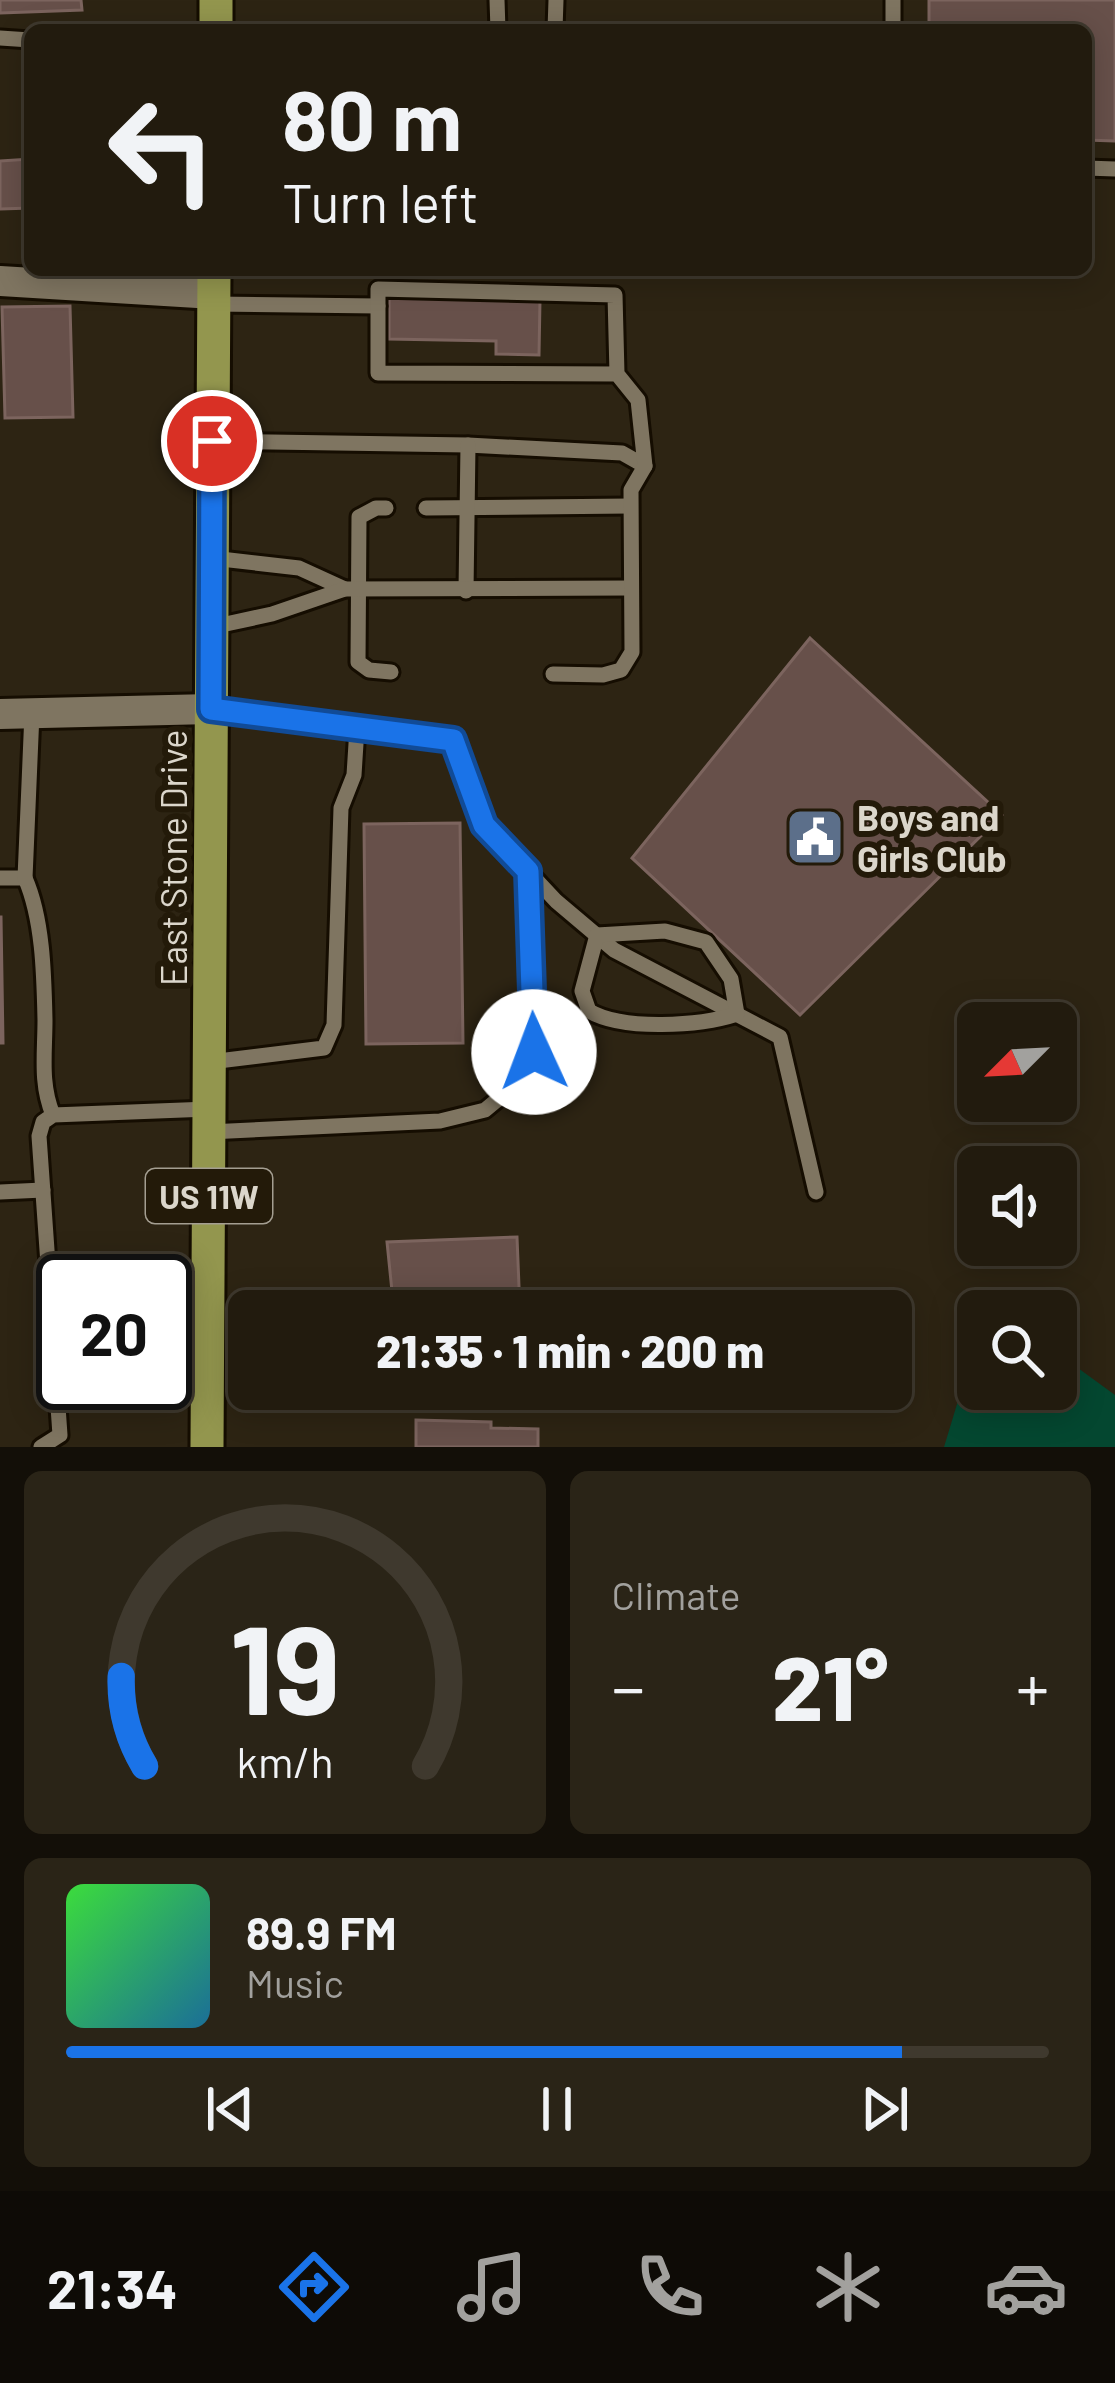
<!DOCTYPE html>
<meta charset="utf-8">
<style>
:root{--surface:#221b0e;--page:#2a2417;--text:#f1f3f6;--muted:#a2a19e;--line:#3f392e;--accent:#1a73e8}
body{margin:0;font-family:Barlow,sans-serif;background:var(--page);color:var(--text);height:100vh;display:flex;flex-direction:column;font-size:45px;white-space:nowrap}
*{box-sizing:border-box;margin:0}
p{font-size:39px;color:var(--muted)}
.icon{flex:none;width:66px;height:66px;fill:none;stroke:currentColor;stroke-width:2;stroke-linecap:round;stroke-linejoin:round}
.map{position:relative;height:1447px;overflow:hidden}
.side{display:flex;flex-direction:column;gap:24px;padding:24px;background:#130f08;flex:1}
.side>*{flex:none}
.guide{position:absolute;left:24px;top:24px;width:1068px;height:252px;border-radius:18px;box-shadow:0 6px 30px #0003,0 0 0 3px var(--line);background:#221b0e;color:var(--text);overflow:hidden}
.needle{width:78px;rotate:246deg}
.controls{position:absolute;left:957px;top:1002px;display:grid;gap:24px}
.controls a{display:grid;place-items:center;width:120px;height:120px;border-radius:18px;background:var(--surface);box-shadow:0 6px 30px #0003,0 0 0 3px var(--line);font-size:60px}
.speed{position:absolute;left:36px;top:1254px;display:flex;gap:24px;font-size:60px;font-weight:700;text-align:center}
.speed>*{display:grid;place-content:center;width:156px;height:156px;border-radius:50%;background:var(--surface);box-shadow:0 6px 30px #0003,0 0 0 3px var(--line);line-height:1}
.speed .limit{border:6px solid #111;border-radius:18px;background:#fff;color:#111}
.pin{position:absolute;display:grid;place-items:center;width:102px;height:102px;color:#fff;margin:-51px;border:6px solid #fff;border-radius:50%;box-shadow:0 3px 12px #0007}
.me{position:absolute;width:132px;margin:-66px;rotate:358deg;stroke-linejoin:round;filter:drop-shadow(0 0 9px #0008)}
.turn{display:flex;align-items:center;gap:42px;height:252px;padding:0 60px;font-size:54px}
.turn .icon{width:156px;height:156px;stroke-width:2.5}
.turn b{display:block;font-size:84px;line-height:102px}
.big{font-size:90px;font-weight:800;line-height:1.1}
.side .widget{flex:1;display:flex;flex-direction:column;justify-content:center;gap:18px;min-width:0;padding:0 42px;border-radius:18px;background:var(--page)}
.side .dial{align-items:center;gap:0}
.dial svg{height:312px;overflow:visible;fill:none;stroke:var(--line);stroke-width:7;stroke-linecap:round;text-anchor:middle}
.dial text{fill:var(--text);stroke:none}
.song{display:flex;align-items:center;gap:36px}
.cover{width:144px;height:144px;border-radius:18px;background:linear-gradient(135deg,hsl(120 70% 55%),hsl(200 70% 35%))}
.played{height:12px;border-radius:6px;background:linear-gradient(90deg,var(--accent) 85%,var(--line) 85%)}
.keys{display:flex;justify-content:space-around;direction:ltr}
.heat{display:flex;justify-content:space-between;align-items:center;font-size:66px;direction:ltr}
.side .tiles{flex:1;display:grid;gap:24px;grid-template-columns:1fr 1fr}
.widget:last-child{grid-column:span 2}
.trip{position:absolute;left:228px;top:1290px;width:684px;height:120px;border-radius:18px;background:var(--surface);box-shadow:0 6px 30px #0003,0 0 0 3px var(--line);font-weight:800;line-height:120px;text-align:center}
.tabs{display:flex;height:192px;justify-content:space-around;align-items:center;background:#0e0b06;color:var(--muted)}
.tabs .icon{width:84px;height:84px}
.tabs .current{color:var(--accent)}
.tabs b{font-size:54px;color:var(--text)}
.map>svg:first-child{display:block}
.green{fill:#044730}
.building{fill:#67504a;stroke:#7c645e;stroke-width:3}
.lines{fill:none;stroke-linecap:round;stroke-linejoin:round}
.service-casing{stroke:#150d01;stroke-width:21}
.minor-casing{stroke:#150d01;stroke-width:36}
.trunk-casing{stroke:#150d01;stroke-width:39}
.service{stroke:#7f7561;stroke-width:15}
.minor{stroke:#7f7561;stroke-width:30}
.trunk{stroke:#93964e;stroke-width:33}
.route-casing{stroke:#114b97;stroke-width:30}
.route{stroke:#1a73e8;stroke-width:21}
.labels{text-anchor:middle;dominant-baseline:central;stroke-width:12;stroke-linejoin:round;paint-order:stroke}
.shield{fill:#231a09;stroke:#a49e91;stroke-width:3}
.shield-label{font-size:33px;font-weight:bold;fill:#dbd6cb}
.poi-label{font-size:36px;font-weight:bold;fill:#dbd6cb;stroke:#231a09;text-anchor:start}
.street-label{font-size:36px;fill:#dbd6cb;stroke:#231a09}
</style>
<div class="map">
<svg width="1115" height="1447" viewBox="0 0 1115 1447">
<rect width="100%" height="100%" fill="#2d2413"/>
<!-- green -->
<path class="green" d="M978 1335V1389H1056V1352L1115 1395V1447H944Z"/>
<!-- building -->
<g class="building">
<path d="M0 0H81L82 10 0 13Z"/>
<path d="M929 0H1115V141L1086 140V30H929Z"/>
<path d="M30 159V208L0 209V161Z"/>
<path d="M389 298 540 300 539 355 496 354V341L389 339Z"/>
<path d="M70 306 73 417 5 418 2 307Z"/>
<path d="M810 638 1002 815 800 1015 632 858Z"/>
<path d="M460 823 463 1043 366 1044 364 824Z"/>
<path d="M1 917 3 1043H0V917Z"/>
<path d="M517 1237 520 1311H394L387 1242Z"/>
<path d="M416 1420 491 1422V1428L538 1429V1447H416Z"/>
</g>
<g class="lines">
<defs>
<g id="service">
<path d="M497 0 498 30"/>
<path d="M893 0V30"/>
<path d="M555 30 556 0"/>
<path d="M0 38 30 40"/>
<path d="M1086 168 1115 169"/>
<path d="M214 304 378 306"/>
<path d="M213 441 468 445 622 453 645 466"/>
<path d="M386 508H376L359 517 358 662 369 670 391 672"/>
<path d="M426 508 630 506"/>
<path d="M212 558 299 568 345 589"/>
<path d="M466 591 468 445"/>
<path d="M212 627 272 614 345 589 631 588"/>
<path d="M553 674 603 675 621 670 632 652 631 490 645 466 638 400 617 374 615 295 378 289V373L617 374"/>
<path d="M212 709 453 740 485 825 556 901 614 950 780 1037 816 1192"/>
<path d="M0 878H25C43 919 44 975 45 1020 45 1054 40 1083 53 1115"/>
<path d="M25 878 32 713"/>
<path d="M665 931 706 942 731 979 737 1014C700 1026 623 1031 589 1011L582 991 597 935Z"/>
<path d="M210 1062 324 1048 334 1025 341 808 354 775 357 728"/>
<path d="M209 1132 440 1121 485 1110 521 1080 534 1051 528 871"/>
<path d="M0 1192 43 1190"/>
<path d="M41 1447 60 1435 39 1136 43 1122 53 1115 209 1109"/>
</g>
<g id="minor">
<path d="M0 281 214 294"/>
<path d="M0 714 211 709"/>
</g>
<g id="trunk">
<path d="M216 30V0"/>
<path d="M207 1447 214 270"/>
</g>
</defs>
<!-- service casing -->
<use href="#service" class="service-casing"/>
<!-- minor casing -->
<use href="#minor" class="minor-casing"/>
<!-- trunk casing -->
<use href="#trunk" class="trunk-casing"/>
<!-- service -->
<use href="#service" class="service"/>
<!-- minor -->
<use href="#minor" class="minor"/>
<!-- trunk -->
<use href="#trunk" class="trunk"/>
</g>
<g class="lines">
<defs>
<path id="route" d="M212 441 211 709 453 740 484 825 528 871 534 1052"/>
</defs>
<!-- route casing -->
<use href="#route" class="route-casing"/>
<!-- route -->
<use href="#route" class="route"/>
</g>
<!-- icons -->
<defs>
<symbol id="civic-square" viewBox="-11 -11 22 22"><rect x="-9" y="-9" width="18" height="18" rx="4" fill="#5c6f8a" stroke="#231a09"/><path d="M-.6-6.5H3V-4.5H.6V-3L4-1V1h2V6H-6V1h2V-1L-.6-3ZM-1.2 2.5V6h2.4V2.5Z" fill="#fff"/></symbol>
</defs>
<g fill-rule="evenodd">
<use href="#civic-square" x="782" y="804" width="66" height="66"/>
</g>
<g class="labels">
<!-- shield labels -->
<rect class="shield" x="146" y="1169" width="126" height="54" rx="9"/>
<g class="shield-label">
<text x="209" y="1196">US 11W</text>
</g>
<!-- poi labels -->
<g class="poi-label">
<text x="857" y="816">Boys and<tspan x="857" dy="41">Girls Club</tspan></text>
</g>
<!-- street labels -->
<g class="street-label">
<text transform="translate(172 858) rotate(-90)">East Stone Drive</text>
</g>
</g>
</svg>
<div class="controls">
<a><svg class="needle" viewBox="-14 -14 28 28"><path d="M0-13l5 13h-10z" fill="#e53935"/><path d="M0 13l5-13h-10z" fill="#a2a19e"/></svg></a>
<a><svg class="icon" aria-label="sound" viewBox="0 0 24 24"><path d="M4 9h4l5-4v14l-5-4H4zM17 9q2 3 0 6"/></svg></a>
<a><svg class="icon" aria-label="search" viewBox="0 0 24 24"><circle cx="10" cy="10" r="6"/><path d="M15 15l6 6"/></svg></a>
</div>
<div class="speed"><div class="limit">20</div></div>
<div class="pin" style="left:212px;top:441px;background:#d93025"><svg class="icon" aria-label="arrive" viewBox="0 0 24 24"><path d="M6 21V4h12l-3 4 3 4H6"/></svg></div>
<svg class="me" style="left:534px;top:1052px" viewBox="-20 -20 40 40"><circle r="19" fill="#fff"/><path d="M0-13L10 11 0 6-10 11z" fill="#1a73e8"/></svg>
<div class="trip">21:35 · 1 min · 200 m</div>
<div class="guide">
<div class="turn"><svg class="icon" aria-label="left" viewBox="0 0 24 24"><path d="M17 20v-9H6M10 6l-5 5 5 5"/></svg><div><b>80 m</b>Turn left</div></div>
</div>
</div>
<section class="side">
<div class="tiles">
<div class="widget dial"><svg viewBox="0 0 100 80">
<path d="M14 69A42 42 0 1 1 86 69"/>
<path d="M14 69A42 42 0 0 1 8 46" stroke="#1a73e8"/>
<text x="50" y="56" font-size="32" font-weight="700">19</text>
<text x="50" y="72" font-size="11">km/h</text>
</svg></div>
<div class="widget"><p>Climate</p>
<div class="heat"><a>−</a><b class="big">21°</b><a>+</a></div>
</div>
<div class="widget">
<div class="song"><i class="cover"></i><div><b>89.9 FM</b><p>Music</p></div></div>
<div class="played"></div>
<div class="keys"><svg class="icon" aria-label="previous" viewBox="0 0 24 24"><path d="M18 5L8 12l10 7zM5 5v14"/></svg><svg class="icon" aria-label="pause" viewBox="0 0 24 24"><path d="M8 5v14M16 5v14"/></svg><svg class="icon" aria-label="next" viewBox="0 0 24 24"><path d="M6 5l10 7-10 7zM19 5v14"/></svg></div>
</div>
</div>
</section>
<nav class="tabs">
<b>21:34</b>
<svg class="icon current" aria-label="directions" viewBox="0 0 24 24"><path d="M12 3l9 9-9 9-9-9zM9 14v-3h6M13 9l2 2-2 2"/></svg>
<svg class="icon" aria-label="music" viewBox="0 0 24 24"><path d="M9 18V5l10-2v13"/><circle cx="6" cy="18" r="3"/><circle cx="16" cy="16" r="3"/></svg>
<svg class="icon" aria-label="phone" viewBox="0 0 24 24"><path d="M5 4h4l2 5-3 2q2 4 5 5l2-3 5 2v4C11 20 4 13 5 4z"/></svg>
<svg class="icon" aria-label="climate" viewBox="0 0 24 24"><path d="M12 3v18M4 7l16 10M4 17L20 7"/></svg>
<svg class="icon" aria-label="car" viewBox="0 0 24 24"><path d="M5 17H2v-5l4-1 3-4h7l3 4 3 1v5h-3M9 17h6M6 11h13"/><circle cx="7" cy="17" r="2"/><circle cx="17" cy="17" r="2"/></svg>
</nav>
